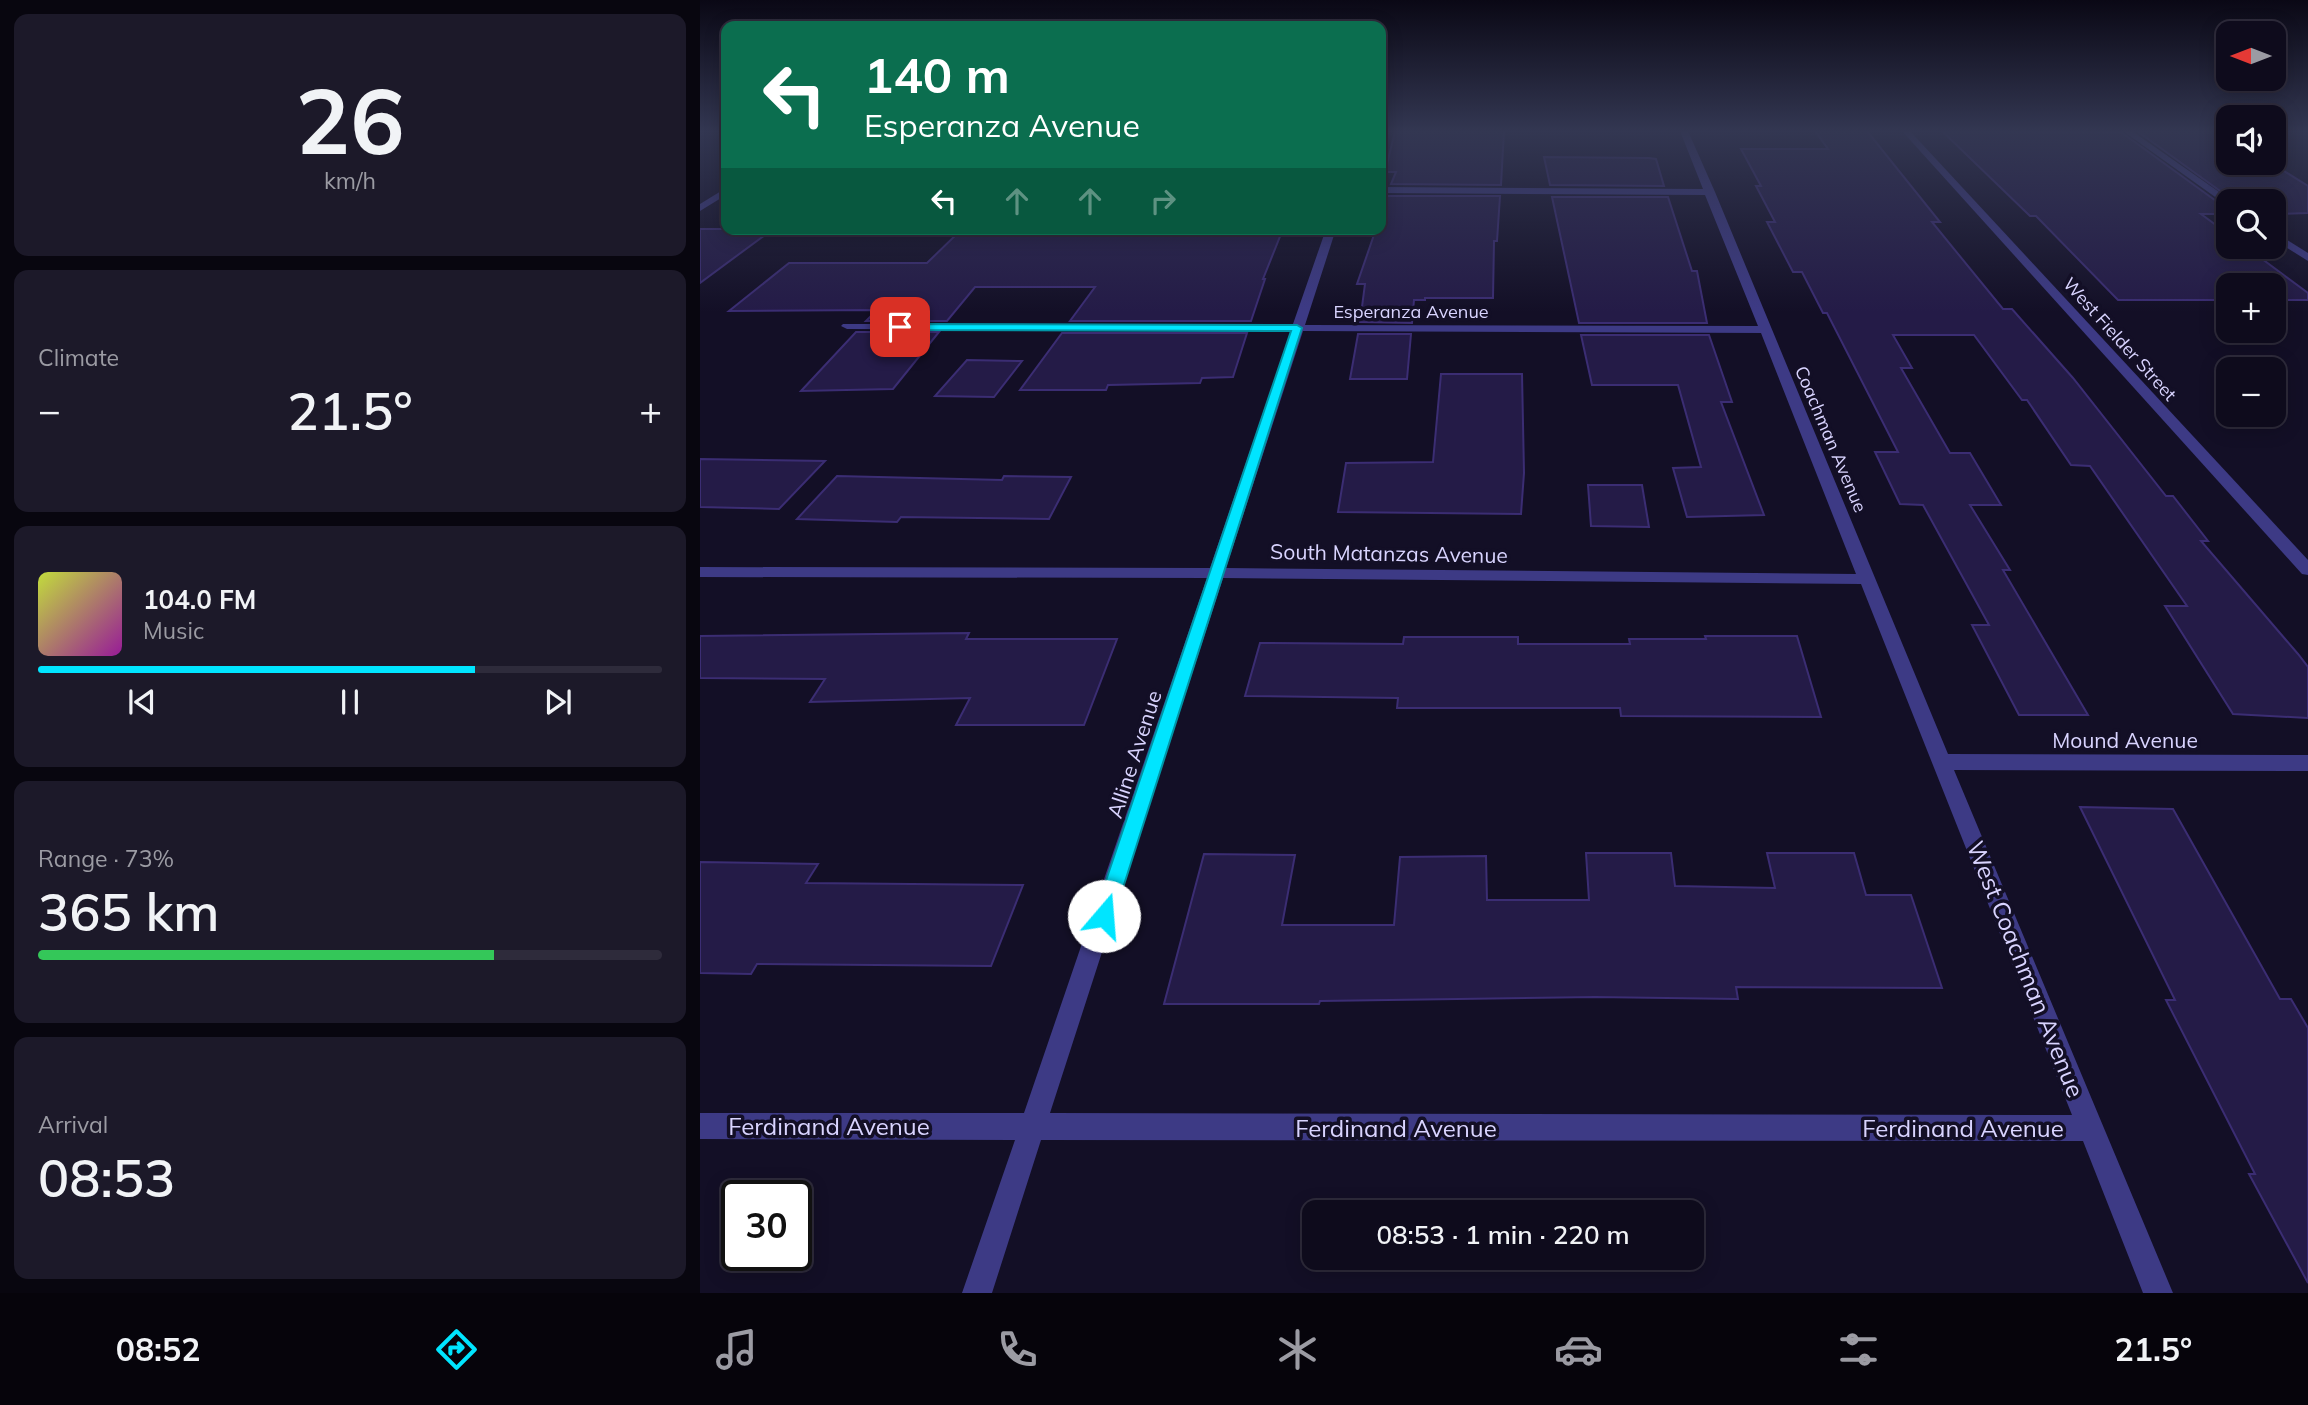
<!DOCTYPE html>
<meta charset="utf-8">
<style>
:root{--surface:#0e0b1c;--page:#1c1929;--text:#f1f3f6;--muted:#9b9ba3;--line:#2e2b3b;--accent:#00e5ff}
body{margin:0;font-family:Mulish,sans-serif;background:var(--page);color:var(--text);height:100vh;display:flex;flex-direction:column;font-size:26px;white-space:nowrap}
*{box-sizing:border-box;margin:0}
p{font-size:23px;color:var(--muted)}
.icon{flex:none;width:38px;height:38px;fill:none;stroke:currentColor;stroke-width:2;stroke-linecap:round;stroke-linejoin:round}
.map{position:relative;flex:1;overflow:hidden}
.panel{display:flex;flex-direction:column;gap:14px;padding:14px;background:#08060f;width:700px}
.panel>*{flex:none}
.hud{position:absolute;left:21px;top:21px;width:665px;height:214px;border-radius:14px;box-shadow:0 4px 18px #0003,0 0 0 2px var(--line);background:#0b6e4f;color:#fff;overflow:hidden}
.needle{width:46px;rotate:270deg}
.tools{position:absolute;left:1516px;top:21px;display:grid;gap:14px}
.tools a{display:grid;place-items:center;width:70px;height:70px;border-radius:14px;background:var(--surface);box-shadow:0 4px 18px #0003,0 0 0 2px var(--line);font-size:35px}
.speed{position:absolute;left:21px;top:1180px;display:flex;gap:14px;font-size:35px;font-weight:700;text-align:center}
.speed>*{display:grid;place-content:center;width:91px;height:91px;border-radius:50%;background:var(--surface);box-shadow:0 4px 18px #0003,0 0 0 2px var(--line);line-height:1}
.speed .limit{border:4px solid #111;border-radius:10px;background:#fff;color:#111}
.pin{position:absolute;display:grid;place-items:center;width:60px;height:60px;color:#fff;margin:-30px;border-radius:14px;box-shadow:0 4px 10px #0006}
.me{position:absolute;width:77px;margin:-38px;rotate:18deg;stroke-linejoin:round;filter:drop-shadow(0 0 5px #0008)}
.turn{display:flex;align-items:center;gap:24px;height:147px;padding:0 28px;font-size:32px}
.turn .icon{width:91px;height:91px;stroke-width:2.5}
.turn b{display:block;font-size:49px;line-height:60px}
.lanes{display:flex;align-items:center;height:66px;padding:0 28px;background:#0003;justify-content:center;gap:35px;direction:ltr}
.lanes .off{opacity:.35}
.big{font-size:52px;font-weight:600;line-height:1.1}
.panel .widget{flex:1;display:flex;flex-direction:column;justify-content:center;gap:10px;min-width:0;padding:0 24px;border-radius:14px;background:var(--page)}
.panel .dial{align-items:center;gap:0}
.dial b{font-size:91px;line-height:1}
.song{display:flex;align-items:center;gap:21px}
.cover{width:84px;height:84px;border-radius:10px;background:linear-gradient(135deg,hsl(70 70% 55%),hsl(300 70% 35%))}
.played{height:7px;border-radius:4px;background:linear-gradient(90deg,var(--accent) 70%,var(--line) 70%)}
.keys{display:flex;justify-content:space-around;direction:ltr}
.heat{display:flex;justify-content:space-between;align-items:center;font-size:38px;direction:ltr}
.charge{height:10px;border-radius:5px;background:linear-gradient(90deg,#34c759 73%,var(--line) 0)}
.trip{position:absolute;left:602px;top:1200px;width:402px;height:70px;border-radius:14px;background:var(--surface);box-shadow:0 4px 18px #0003,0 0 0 2px var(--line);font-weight:600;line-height:70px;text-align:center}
.tab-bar{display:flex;height:112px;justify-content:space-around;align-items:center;background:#06040b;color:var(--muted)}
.tab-bar .icon{width:49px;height:49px}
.tab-bar .on{color:var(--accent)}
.tab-bar b{font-size:32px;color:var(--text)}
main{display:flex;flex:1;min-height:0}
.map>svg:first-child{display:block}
.building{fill:#241b47;stroke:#3b2d73;stroke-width:2}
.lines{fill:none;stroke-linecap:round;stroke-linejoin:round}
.street{fill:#3d3a85;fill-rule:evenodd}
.route{fill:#00e5ff;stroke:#0095a6;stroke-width:2}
.labels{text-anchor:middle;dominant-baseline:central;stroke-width:7;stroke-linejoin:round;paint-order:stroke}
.far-street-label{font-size:18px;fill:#d9d4ff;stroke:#130f26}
.street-label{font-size:21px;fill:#d9d4ff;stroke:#130f26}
.near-street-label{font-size:24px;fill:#d9d4ff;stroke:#130f26}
</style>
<main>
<section class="panel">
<div class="widget dial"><b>26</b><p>km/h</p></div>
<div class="widget"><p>Climate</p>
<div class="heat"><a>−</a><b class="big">21.5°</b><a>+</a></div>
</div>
<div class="widget">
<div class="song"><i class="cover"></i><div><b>104.0 FM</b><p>Music</p></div></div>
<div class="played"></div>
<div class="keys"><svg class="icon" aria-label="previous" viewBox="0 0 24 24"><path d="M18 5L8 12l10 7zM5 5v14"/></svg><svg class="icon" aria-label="pause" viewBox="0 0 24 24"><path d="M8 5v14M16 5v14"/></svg><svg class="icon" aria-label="next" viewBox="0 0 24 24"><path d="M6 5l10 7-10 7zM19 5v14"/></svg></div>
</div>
<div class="widget"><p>Range · 73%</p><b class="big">365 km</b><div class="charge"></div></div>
<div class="widget"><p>Arrival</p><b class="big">08:53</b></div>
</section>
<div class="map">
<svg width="1608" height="1293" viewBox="0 0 1608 1293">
<rect width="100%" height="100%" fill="#130f26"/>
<!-- building -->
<g class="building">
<path d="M695 131H804L801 185 691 184 696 172H685Z"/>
<path d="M1115 131H1167L1240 222H1232L1303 309H1312L1373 378 1466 496H1473L1508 541H1501L1598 654 1608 667V718L1533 714 1465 606H1487L1390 466 1371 465 1327 400H1322L1274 335H1193L1212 368H1201L1250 453H1270L1301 505H1270L1310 570H1303L1388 715H1319L1272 625H1289L1223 505 1200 504 1175 452H1198L1127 313H1123L1102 272H1093L1067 222H1075L1056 186H1061L1041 149H1128Z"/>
<path d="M1242 131 1421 132 1523 206H1528V214H1501L1528 234V247H1546L1608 293V300H1573V285H1528V300H1418L1336 216H1330Z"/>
<path d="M1437 131H1528V166H1576L1608 186V213L1573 214V201H1534Z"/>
<path d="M844 157 949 158 956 159 964 186 850 185Z"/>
<path d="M687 196H800L797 241H794L793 298H725V300H714L712 323 660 322 665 284H657L676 229H681V215Z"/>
<path d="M852 197H968L992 271H997L1007 323H879Z"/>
<path d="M0 229H73L0 283Z"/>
<path d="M262 229H583L563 279H565L551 321H370L395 287H275L247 321H166L177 310 29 311 89 263H227Z"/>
<path d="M156 332H239L193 389 101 391Z"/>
<path d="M362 333H547L533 377 502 378 500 383 408 385 406 390H320Z"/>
<path d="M658 334H711L707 379H650Z"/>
<path d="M881 335H1009L1032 402H1021L1064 515 987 517 973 468 1001 467 978 385H892Z"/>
<path d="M267 360 322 361 294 397 235 396Z"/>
<path d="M741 374H822L824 473 821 514 638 512 646 463 733 462Z"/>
<path d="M0 459 125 461 79 509 0 507Z"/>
<path d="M137 476 302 480 304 476 371 477 349 519 201 517 197 522 97 519Z"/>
<path d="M888 485H942L949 527 891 526Z"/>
<path d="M269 633 266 639H417L384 725H256L270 698 110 702 125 679 0 678V636Z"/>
<path d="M1005 636H1097L1121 717 921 716 920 708H697L698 698 545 696 560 643 703 644 704 637H818V644H930L929 639H1006Z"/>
<path d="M1380 807 1473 809 1580 999H1591L1608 1028V1283L1549 1174H1555L1466 1000H1475Z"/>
<path d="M886 853H971L975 886 1075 888 1067 853H1154L1166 895H1211L1242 988 1036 987 1038 999 895 997 620 1001 619 1004H464L504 854 595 855 582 925H694L700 857 786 856 787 900H889Z"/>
<path d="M0 862 118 864 106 883 323 885 291 966 57 964 51 974 0 973Z"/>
</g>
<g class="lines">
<!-- street -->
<g class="street">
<path d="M980 131H988L1015 192 1248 754 1608 755V771L1254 770 1473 1293H1443L1383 1141 341 1140 292 1293H262L315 1140 0 1139V1113H324L507 578 0 577V567L510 568 591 331 147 329 141 326 143 324H593L626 229H636L605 325 1058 326 1005 195 681 193V187L1003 189ZM603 331 1061 333 1156 574 526 568ZM523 578 1161 584 1372 1115 350 1113Z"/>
<path d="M1202 131H1210L1608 560V575L1602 574Z"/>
<path d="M1423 131H1432L1532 201 1525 204Z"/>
<path d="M26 188V195L0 211V204Z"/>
<path d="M1573 231 1608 253V261L1573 239Z"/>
</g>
</g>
<!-- sky -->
<linearGradient id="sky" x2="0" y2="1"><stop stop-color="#0a0815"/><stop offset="0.42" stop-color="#333752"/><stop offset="1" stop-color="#333752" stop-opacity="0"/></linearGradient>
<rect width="1608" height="312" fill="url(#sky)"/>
<!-- route -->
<path class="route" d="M196 324 597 325 602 328 414 916 411 923 404 925 397 923 394 916 591 331 200 330 194 327Z"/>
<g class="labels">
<!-- far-street labels -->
<g class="far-street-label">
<text x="711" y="311">Esperanza Avenue</text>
<text transform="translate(1420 339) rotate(48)">West Fielder Street</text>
<text transform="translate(1131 439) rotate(67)">Coachman Avenue</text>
</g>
<!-- street labels -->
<g class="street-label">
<text transform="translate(689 553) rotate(1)">South Matanzas Avenue</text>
<text x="1425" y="740">Mound Avenue</text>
<text transform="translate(434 754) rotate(-72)">Alline Avenue</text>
</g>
<!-- near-street labels -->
<g class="near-street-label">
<text transform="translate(1326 969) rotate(68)">West Coachman Avenue</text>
<text x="129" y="1126">Ferdinand Avenue</text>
<text x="696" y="1128">Ferdinand Avenue</text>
<text x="1263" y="1128">Ferdinand Avenue</text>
</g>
</g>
</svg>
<div class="tools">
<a><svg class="needle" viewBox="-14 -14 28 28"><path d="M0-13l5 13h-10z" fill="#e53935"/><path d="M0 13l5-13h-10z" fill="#9b9ba3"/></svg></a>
<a><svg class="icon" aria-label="sound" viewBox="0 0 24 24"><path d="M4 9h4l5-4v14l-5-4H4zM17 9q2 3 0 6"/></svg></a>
<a><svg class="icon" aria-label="search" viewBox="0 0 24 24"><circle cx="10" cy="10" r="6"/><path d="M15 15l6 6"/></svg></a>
<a>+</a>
<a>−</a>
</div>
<div class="speed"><div class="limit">30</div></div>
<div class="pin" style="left:200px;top:327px;background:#d93025"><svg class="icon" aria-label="arrive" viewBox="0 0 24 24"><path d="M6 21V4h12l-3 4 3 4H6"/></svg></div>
<svg class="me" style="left:404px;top:916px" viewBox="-20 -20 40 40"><circle r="19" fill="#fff"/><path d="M0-13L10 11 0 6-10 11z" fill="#00e5ff"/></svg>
<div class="trip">08:53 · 1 min · 220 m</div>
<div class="hud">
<div class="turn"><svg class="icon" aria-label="left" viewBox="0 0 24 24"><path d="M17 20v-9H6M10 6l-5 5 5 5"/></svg><div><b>140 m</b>Esperanza Avenue</div></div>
<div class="lanes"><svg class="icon" aria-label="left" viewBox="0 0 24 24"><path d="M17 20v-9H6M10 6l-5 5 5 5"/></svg><svg class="icon off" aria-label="ahead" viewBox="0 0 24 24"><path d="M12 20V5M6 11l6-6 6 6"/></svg><svg class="icon off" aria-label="ahead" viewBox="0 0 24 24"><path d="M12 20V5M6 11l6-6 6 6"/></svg><svg class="icon off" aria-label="right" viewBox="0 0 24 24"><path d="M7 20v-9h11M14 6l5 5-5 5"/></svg></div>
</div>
</div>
</main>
<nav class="tab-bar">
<b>08:52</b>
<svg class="icon on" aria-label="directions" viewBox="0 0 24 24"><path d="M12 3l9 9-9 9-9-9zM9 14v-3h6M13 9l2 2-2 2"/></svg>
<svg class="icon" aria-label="music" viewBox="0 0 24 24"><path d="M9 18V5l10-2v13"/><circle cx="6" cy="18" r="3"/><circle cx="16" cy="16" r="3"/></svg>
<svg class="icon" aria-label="phone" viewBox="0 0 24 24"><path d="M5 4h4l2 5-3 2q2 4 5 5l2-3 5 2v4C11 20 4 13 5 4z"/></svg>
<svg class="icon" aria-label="climate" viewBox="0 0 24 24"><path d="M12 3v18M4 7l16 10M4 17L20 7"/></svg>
<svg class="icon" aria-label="car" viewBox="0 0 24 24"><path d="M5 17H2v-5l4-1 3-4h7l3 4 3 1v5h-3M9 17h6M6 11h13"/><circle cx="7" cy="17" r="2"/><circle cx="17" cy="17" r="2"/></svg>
<svg class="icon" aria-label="filters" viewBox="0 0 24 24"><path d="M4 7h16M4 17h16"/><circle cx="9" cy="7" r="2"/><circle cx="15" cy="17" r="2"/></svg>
<b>21.5°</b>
</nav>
